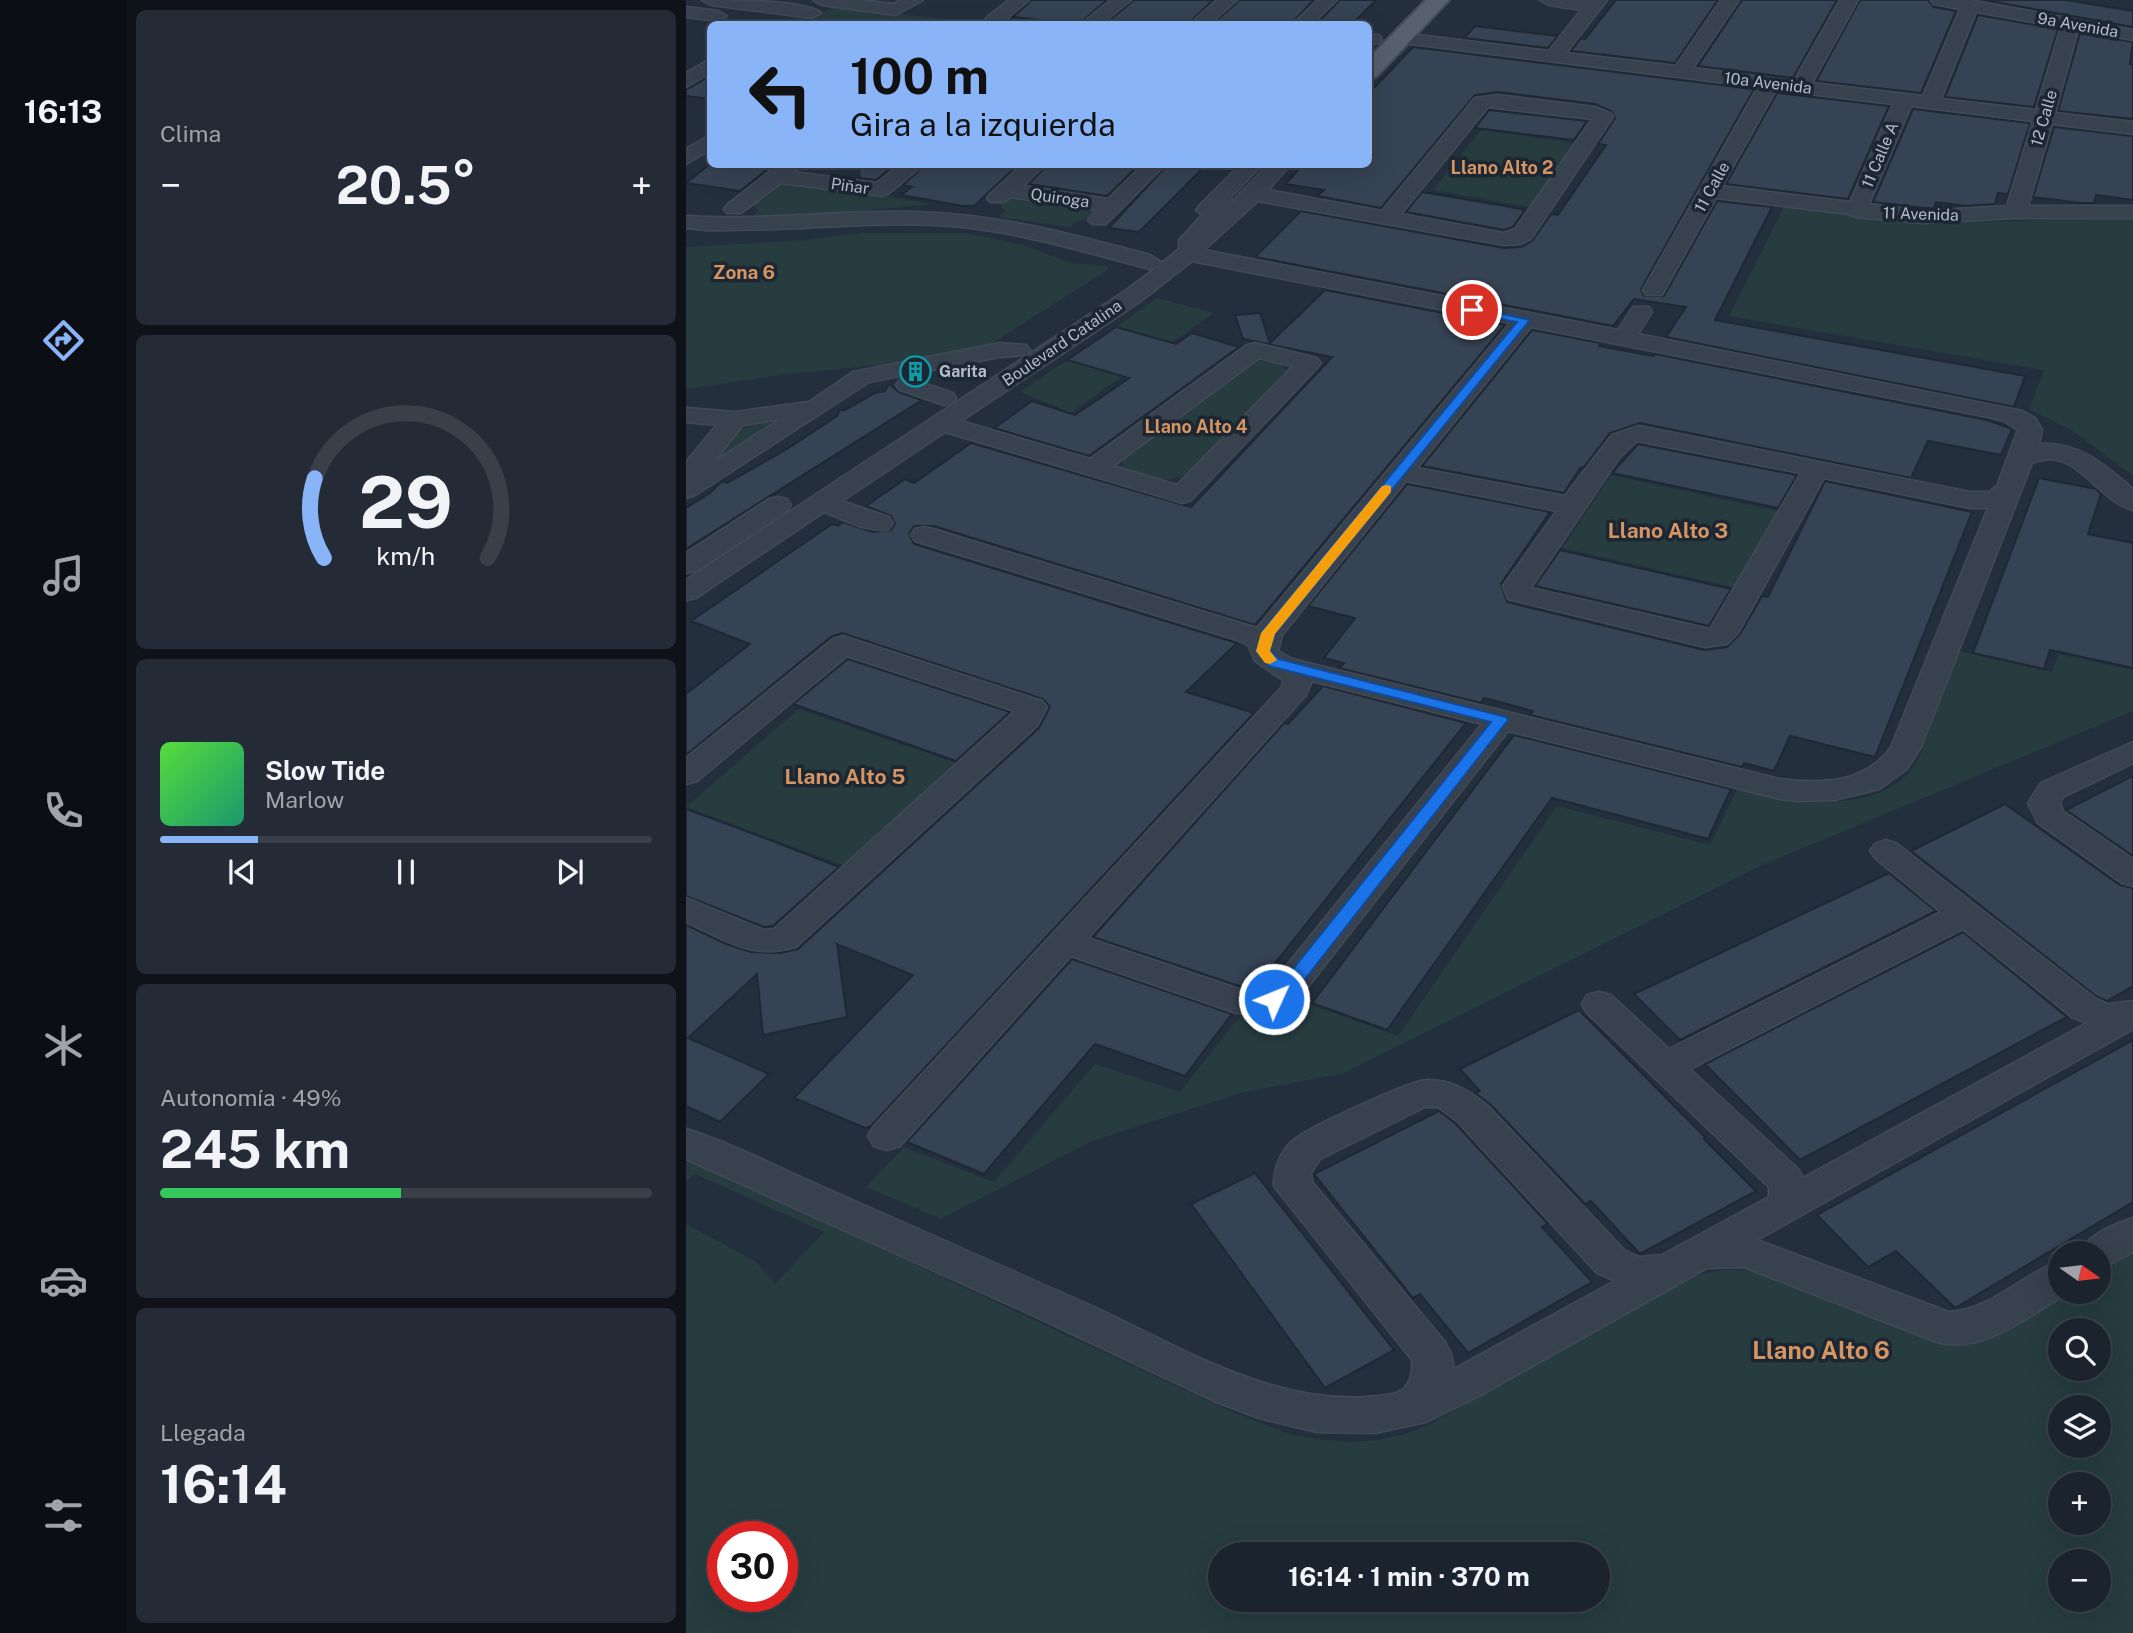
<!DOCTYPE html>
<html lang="es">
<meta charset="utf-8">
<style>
:root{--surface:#1b232e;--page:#242b36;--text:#f1f3f6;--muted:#a0a4aa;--line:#39404a;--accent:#8ab4f8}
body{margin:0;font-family:"Public Sans",sans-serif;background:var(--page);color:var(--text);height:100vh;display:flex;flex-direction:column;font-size:26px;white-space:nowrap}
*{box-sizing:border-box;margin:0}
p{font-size:23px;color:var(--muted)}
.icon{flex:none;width:38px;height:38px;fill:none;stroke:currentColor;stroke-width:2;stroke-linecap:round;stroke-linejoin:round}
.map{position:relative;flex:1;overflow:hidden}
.sheet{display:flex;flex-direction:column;gap:10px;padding:10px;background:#0f1319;width:560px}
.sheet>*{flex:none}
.guide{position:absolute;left:21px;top:21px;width:665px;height:147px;border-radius:10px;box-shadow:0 7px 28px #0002,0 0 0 2px var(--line);background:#8ab4f8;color:#111;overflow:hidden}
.needle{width:46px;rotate:104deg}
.tools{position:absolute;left:1362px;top:1241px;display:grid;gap:14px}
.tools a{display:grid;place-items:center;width:63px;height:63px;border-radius:50%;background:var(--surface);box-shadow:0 7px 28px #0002,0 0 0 2px var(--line);font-size:35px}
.speed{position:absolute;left:21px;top:1521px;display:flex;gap:14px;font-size:35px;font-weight:700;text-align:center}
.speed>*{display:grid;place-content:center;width:91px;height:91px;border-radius:50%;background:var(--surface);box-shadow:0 7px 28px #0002,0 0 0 2px var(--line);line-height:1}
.speed .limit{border:10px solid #d22;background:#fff;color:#111}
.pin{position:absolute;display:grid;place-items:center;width:60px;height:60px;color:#fff;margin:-30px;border:4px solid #fff;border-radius:50%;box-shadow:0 2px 7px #0007}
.me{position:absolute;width:77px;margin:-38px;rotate:46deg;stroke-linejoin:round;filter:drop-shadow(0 0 5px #0008)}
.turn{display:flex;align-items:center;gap:24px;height:147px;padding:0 28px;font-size:32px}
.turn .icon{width:91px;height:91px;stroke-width:2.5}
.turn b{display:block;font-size:49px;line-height:60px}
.big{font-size:52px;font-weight:700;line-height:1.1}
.sheet .card{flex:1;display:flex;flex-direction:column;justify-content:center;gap:10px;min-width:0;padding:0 24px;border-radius:10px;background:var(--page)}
.sheet .dial{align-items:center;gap:0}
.dial svg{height:182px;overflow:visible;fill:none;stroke:var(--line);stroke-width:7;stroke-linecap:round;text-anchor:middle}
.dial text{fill:var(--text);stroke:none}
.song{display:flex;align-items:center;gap:21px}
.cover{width:84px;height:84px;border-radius:10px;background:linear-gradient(135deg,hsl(110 70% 55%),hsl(160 70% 35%))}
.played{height:7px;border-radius:4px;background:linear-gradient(90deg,var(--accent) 20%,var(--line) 20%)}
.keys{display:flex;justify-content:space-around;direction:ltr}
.heat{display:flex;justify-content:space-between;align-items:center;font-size:38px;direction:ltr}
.charge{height:10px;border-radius:5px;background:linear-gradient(90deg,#34c759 49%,var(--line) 0)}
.trip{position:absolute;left:522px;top:1542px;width:402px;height:70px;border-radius:35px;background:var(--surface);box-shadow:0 7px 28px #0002,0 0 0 2px var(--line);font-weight:700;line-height:70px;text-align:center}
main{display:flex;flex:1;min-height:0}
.dock{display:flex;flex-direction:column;width:126px;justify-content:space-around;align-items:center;background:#0b0e12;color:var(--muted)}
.dock .icon{width:49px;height:49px}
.dock .on{color:var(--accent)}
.dock b{font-size:32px;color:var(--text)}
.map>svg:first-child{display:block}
.green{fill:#263c3f;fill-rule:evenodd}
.building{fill:#364354;stroke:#1f2835;stroke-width:2}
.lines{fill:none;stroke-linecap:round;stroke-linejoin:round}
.minor-casing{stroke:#414a57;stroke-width:3}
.major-casing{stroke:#414a57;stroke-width:4}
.minor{fill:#38414e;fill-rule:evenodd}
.major{fill:#56606e;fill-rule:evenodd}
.route{fill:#1a73e8;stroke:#114b97;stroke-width:2}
.slow{fill:#f59e0b}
.labels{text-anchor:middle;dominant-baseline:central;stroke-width:7;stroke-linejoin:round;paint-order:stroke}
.far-street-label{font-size:16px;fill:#b4bcc9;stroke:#1d2633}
.far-poi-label{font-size:16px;font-weight:bold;fill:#b4bcc9;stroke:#1d2633;text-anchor:start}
.far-neighbourhood-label{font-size:18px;font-weight:bold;fill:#d59563;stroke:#1d2633}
.far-quarter-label{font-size:19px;font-weight:bold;fill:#d59563;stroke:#1d2633}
.neighbourhood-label{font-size:21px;font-weight:bold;fill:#d59563;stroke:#1d2633}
.near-neighbourhood-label{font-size:24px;font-weight:bold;fill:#d59563;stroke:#1d2633}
</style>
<main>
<nav class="dock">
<b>16:13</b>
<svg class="icon on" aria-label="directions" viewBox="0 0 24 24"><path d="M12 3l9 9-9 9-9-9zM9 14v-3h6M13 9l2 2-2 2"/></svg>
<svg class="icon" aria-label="music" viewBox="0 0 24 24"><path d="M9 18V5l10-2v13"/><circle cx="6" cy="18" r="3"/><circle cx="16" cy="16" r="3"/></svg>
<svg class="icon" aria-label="phone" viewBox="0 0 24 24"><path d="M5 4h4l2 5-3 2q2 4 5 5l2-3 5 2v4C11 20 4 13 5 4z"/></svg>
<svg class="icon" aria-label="climate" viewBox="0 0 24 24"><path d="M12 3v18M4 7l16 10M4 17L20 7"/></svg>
<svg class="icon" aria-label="car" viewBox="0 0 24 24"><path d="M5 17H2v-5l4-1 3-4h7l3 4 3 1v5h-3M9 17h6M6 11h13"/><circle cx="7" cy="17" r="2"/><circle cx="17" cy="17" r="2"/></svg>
<svg class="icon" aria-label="filters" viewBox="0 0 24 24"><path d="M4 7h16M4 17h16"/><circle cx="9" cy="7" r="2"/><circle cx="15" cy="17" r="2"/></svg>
</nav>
<section class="sheet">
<div class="card"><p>Clima</p>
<div class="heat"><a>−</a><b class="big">20.5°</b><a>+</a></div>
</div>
<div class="card dial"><svg viewBox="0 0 100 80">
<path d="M14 69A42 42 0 1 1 86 69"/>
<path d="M14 69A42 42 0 0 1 10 34" stroke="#8ab4f8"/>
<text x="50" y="56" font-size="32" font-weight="700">29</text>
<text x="50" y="72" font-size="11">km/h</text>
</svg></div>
<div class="card">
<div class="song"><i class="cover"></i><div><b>Slow Tide</b><p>Marlow</p></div></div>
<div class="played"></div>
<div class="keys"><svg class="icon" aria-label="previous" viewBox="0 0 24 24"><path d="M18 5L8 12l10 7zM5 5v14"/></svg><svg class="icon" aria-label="pause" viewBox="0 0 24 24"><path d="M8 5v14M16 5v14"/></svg><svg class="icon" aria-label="next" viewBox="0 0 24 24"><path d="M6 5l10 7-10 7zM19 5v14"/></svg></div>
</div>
<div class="card"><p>Autonomía · 49%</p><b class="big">245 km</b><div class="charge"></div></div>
<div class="card"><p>Llegada</p><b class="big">16:14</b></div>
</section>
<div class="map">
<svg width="1447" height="1633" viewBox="0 0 1447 1633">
<rect width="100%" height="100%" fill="#242f3e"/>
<!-- green -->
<g class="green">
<path d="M147 6H153L295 24H129L124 22Z"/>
<path d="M795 130 888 143 844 207 747 190Z"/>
<path d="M106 181 247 204 74 221 62 219 73 211 67 205 96 183Z"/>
<path d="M323 196 410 209C404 220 393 218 384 227L313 217 320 211 313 204Z"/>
<path d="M1098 207 1190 219 1254 223 1447 218V476L1387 431 1343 409 1358 370 1043 316Z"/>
<path d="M177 233H280L340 246 385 263 421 266 423 269 303 345 192 365 94 375 0 389V247L122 240Z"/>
<path d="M471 298 528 313 485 343 430 327Z"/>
<path d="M381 360 437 376 385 413 334 392Z"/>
<path d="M570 360 596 364 600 370 504 472C487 485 451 479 436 464L437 458Z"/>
<path d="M93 420H105L21 471C47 431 44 428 93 420Z"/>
<path d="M925 475 1096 512 1054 589 876 548Z"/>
<path d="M1273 651 1366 672 1373 654 1447 670V711L1074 866 658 1073 558 1092 406 1141 255 1219 180 1187 218 1147 308 1182 409 1064 494 1092 554 1016 585 1015 614 1001 712 1036 871 806 1024 845 1051 790C1102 802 1192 817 1228 766 1236 755 1240 740 1245 727 1254 701 1264 676 1273 651Z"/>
<path d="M113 709 270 763 159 866 0 807Z"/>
<path d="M0 1158 546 1412 607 1435 638 1440 663 1442 692 1440 719 1434 743 1425 1000 1280C1026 1269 1048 1268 1076 1272L1283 1343C1322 1339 1346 1304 1379 1292 1388 1289 1403 1292 1412 1292V1272L1447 1250V1633H0V1224L69 1261 89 1284 138 1232 9 1174 0 1182ZM1374 1330H1412V1368H1374ZM1374 1407H1412V1446H1374ZM1374 1484H1412V1522H1374ZM37 1536H96V1596H37ZM534 1554H912V1600H534ZM1374 1561H1412V1600H1374Z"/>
</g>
<!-- building -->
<g class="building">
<path d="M346 0H421L393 24 327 17Z"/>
<path d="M448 0H527L502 24H419Z"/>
<path d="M554 0H628L605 24H526Z"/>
<path d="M654 0H690L666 24 632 22Z"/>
<path d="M930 0H1032L989 63 885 51 895 38 899 39Z"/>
<path d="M1056 0H1151L1107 78 1012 66Z"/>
<path d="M1174 0H1242L1248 7 1270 11 1235 93 1130 81Z"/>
<path d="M1298 0H1381L1447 11V27Z"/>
<path d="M1292 15 1372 29 1348 107 1259 97Z"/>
<path d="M789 26 872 36 862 48 778 38Z"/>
<path d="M1394 33 1447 42 1444 64 1447 65V119L1372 111Z"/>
<path d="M727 47 1068 89 955 289 958 296H978L1031 201 1086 207 1029 320 1339 376 1328 407 980 337 1000 307 948 299 927 326 569 257 615 211 818 248 835 247 846 241 865 214 872 215 920 145 912 144 929 118 925 111 909 104 812 92 789 95 695 208 631 196 638 190 599 184 618 164H682V94Z"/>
<path d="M24 76V99L0 96V90Z"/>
<path d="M1091 93 1203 106 1162 199 1040 184Z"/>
<path d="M1227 109 1344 123 1322 194 1312 193 1309 204 1281 206 1250 202 1248 208H1238L1187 202Z"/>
<path d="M803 110 901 121 888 140 789 128Z"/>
<path d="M1368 127 1447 136V200L1410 195 1408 203H1395L1347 197Z"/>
<path d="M24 164H88L54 191 0 183Z"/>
<path d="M174 164H210L190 180 173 178Z"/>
<path d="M240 164H333L288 206H277L215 195 226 187 217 185Z"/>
<path d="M362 164H454L421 196 343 184Z"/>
<path d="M482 164H521L453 232 423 228Z"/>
<path d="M736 192 819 206 839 210 827 227 818 230 720 212Z"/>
<path d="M639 290 819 325 569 625 248 526H228L223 534 228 544 551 643 500 692 568 713 185 1126 179 1128 108 1098 227 975 151 944 161 1017 77 1035 71 974 2 1038 83 1074 34 1122 0 1106V925L40 944 65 952 94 953 112 949 353 728 364 707 357 699 156 633 145 637 0 755V694L64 644 5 621 146 524 152 526 157 522 187 532 205 530 209 524 205 516 180 506 219 479 228 483 285 443 505 507 646 357 557 339 549 315 574 313 584 343Z"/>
<path d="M430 327 490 344 506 333 553 347 403 456 308 428 346 401 389 415 443 378 381 360Z"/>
<path d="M846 330 915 343 913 346 967 356 969 354 1301 420 1326 429 1315 455 1242 441 1225 478 954 423 924 433 898 467 894 468 878 493 736 466Z"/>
<path d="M203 384 213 392 236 400 0 549V508L24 493 36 481 41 483 101 449 151 416 154 410H159L189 393 199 391Z"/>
<path d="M952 444 1111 475 1092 508 926 473Z"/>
<path d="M1353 478 1410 489 1415 494 1402 534 1447 543V668L1364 650 1358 669 1287 653Z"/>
<path d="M1139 481 1286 512 1189 757 1104 736 1088 771 1058 763 1056 767 844 715 847 711 798 698 795 703 653 668 658 663 638 658 669 618 622 606 721 484 864 512 815 584 821 602 1018 650 1041 647 1054 634 1076 596 1082 597Z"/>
<path d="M874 550 1023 584 1045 589 1023 626 849 586Z"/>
<path d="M162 659 324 712 270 761 107 704Z"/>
<path d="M637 686 780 723 571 986H553L407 937 598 723 602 724Z"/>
<path d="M828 735 1045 789 1022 839 866 798 701 1030 626 1003Z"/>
<path d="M1447 776V856L1380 810Z"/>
<path d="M1319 804 1434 885 1447 888V986L1421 1001 1411 997 1225 851Z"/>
<path d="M0 809 76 837 153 867 87 926 78 927 0 896Z"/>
<path d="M1203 873 1250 911 994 1040 948 994Z"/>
<path d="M1277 932 1381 1017 1114 1160 1019 1064Z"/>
<path d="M386 959 546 1014 499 1076 409 1044 298 1174 221 1142Z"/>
<path d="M893 1010 1020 1138 1018 1139 1070 1191 954 1254 905 1201 899 1204 805 1105 789 1093 794 1091 774 1069Z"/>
<path d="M1447 1040V1202L1269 1308 1210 1251 1182 1267 1131 1215Z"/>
<path d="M753 1111 769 1123 862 1224 856 1227 906 1282 782 1353 734 1294 727 1298 628 1174Z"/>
<path d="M569 1173 708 1350 639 1388 505 1204Z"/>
</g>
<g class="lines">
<defs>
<g id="minor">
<path d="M16 0C37 0 123 0 135 13L126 18 25 5Z"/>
<path d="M127 0H175L207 4 215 0H237L210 15 136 5Z"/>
<path d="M323 0H343L319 20 323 24H299L300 18Z"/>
<path d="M425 0H445L415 24H395Z"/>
<path d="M531 0H551L523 24H504Z"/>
<path d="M632 0H651L626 24H607Z"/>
<path d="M854 0H921L880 53 990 66 1035 0H1053L1007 68 1108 81 1154 0H1172L1126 83 1237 96 1274 9 1248 4 1245 0H1283L1447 30V40L1392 30 1369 113 1447 122V134L1366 124 1342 206H1447V218H1330L1238 223 1170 217 1162 214 1030 198 976 295H960L957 290 1072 87 716 43 707 38 716 33 863 51 895 10 863 5ZM1290 12 1375 27 1350 110 1255 99ZM1090 90 1207 104 1164 202 1036 186ZM1225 106 1347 121 1321 206 1238 211 1183 204Z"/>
<path d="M0 7 32 11 41 16 32 21 0 17Z"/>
<path d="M682 34 693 35 696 39 693 43 682 45Z"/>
<path d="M24 59V73L0 87V73Z"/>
<path d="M812 95 909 107 924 113 927 117 845 239 835 244 818 245 572 201 518 250 932 330 947 307H963L966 312 952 334 1336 411 1349 418 1356 430 1353 444C1392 441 1419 465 1447 489V510C1410 501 1390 444 1346 463L1235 747 1221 769 1193 789 1148 800 1112 801 1094 799 822 731 617 993C599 1010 575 1017 550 1013L385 956 214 1146 201 1150 188 1146 182 1136 188 1126 596 687 597 680 569 661 562 645 551 640 229 541 225 535 229 529 238 527 247 529 571 628 824 323 506 261 455 301 275 421 404 459 561 345 569 343 631 358 635 363 631 368 505 500 496 503 487 500 259 432 156 501 203 517 207 523 203 529C183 534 158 519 138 512L10 598 0 600V580L439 291 471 267 464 269C398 252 335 232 266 226 184 220 102 232 20 230L0 228V216C76 221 153 210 229 212 312 214 385 234 464 255L475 262 472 266 493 249V240L516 215 510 210 513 206 555 164H577L545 197 546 202 583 164H605L582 190 696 211 789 98ZM802 107 906 119 829 229 818 233 715 214ZM845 327 1302 417 1318 421 1332 430 1311 486 1303 492H1284L953 426 926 435 879 496 731 468ZM573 358 607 366 491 485 427 466ZM951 441 1115 473 1024 629 845 588 934 457ZM1138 478 1284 508H1302L1205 747C1179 784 1135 784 1094 779L606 659 592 651 596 635 720 481 871 511 817 586 822 599 1019 647 1041 644 1052 633ZM626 681 796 724 593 975 574 989H553L402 938 620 695Z"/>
<path d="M24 135V150L0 164V149Z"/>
<path d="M93 164H116L108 172 191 183 215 164H238L202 194 195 196 95 183 55 213H41L38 209 41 205Z"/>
<path d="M337 164H360L337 186 422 199 458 164H480L420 224H406L402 220 411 210 325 197 318 202H304L301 198 304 194Z"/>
<path d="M314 343 340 345 344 350 340 355 314 357 183 382 9 495 0 498V462L31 425 0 422V408L49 412 123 402 167 372ZM95 419 27 462 57 425Z"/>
<path d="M222 378 267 393 270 398 267 403 258 405 214 390 210 385 214 380Z"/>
<path d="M92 497 101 499 105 505 101 511 10 571 0 573V553L83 499Z"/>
<path d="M157 636 356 701 361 707 351 726 110 947C65 960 40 940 0 922V898L78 930 88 929 329 711 161 656 11 781 0 784V758L147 639Z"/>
<path d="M1447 742V763L1377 797 1374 803 1377 811 1447 859V886L1436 883 1352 823 1342 803 1355 783Z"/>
<path d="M1200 840 1211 844 1410 999 1422 1004 1447 1001V1029L1071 1240 1263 1312C1306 1310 1335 1274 1374 1261V1292H1383C1344 1315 1295 1357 1248 1341L1058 1267 1021 1268 793 1396 740 1422 689 1433 631 1432 573 1418 528 1401 333 1309 0 1159V1129C48 1144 95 1169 141 1189 230 1228 319 1267 408 1307 503 1351 598 1413 707 1394 723 1390 727 1376 726 1360L588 1186C587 1170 595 1149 609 1139 622 1128 725 1080 741 1080 765 1079 786 1092 803 1107L939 1251 953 1257 976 1255 1083 1197V1187L901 1013 896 1004 901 995 913 992 925 995 983 1049 1255 912 1189 858 1184 851 1189 844ZM1277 929 1386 1017 1401 1023 1117 1178 1112 1169 1004 1069ZM739 1107H752L771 1121 911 1273 929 1281 768 1369 765 1354 759 1342 626 1182 625 1173 634 1159Z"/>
<path d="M1447 1218V1252L1412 1270V1253H1393C1402 1235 1428 1224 1447 1218Z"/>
</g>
<path id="major" d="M740 0H763L690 77 682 79V59Z"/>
</defs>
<!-- minor casing -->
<use href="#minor" class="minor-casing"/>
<!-- major casing -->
<use href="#major" class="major-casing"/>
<!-- minor -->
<use href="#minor" class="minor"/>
<!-- major -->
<use href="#major" class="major"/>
</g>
<!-- route -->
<path class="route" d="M786 307 844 320 589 634 584 650 593 659 820 717 822 720 612 988C603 996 595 1007 582 1003L579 999 599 979 805 722 583 666 570 651 577 630 831 322 782 313V308Z"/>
<!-- slow -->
<path class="slow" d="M701 485 705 486V492L589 634 584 651 591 660 584 664 579 663 570 651 575 633 696 486Z"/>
<!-- icons -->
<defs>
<symbol id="building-ring" viewBox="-11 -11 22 22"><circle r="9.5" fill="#1d2633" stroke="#0f9aa8" stroke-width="1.5"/><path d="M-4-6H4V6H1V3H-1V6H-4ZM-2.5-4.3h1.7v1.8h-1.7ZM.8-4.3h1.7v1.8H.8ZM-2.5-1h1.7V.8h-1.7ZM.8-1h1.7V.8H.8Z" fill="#0f9aa8"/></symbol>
</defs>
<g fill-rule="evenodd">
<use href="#building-ring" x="212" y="354" width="35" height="35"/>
</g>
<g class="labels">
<!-- far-street labels -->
<g class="far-street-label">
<text transform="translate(1392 25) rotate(10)">9a Avenida</text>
<text transform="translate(1082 83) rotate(7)">10a Avenida</text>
<text transform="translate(1358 118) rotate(-74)">12 Calle</text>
<text transform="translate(1194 155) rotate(-67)">11 Calle A</text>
<text transform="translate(164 186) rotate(8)">Piñar</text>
<text transform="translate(1026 187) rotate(-61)">11 Calle</text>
<text transform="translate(374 198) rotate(8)">Quiroga</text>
<text transform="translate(1235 214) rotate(2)">11 Avenida</text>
<text transform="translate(376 343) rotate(-34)">Boulevard Catalina</text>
</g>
<!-- far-poi labels -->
<g class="far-poi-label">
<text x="253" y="371">Garita</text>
</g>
<!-- far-neighbourhood labels -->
<g class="far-neighbourhood-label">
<text x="816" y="167">Llano Alto 2</text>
<text x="510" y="426">Llano Alto 4</text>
</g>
<!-- far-quarter labels -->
<g class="far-quarter-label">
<text x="58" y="272">Zona 6</text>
</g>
<!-- neighbourhood labels -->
<g class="neighbourhood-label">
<text x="982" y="530">Llano Alto 3</text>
<text x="159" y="776">Llano Alto 5</text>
</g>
<!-- near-neighbourhood labels -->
<g class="near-neighbourhood-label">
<text x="1135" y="1350">Llano Alto 6</text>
</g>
</g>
</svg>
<div class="tools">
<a><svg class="needle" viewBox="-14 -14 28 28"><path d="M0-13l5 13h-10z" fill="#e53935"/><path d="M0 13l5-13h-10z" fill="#a0a4aa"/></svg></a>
<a><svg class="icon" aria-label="search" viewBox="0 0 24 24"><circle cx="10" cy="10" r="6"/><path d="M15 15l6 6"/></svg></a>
<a><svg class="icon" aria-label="layers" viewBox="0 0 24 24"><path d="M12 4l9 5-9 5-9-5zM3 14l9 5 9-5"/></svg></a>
<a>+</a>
<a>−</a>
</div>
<div class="speed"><div class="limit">30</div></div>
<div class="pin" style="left:786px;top:310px;background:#d93025"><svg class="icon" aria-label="arrive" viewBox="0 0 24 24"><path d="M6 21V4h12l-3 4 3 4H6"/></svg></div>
<svg class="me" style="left:588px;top:999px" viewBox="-20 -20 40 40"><circle r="17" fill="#1a73e8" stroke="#fff" stroke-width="3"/><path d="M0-11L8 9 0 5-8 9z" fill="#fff"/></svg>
<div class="trip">16:14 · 1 min · 370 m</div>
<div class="guide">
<div class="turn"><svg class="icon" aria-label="left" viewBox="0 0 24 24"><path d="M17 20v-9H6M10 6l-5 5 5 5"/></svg><div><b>100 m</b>Gira a la izquierda</div></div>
</div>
</div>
</main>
